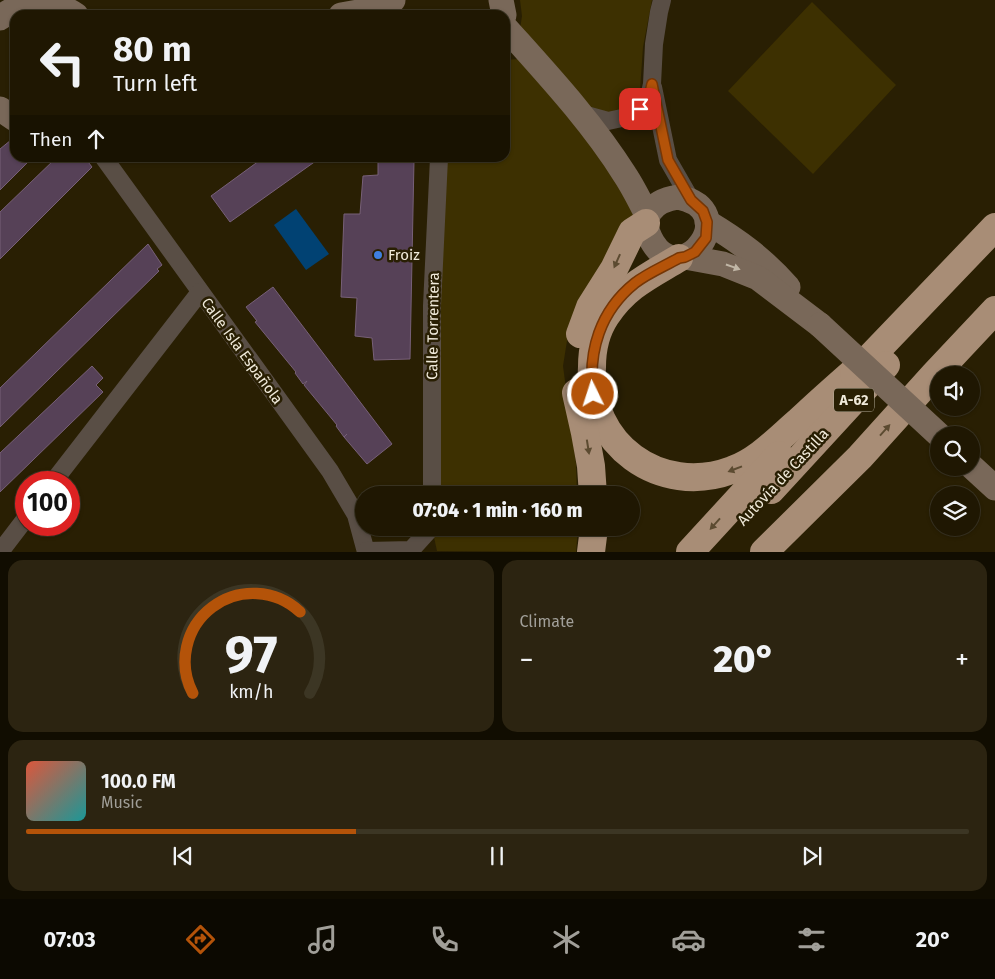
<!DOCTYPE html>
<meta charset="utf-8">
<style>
:root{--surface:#1f1702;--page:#2c2411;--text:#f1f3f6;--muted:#a19f99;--line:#3c3624;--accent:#b45309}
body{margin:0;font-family:"Fira Sans",sans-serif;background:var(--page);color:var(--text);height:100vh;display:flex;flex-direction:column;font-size:19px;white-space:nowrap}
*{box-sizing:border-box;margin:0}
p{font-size:16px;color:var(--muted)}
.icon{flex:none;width:28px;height:28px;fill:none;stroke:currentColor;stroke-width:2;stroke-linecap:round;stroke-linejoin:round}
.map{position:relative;height:552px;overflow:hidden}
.side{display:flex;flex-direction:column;gap:8px;padding:8px;background:#110d01;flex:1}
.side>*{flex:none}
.top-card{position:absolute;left:10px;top:10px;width:500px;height:152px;border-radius:15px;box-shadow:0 1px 4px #0004,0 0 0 1px var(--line);background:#1f1702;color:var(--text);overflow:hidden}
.controls{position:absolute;left:930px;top:366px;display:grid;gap:10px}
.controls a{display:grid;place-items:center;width:50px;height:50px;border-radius:50%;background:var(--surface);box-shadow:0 1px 4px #0004,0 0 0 1px var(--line);font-size:25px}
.speed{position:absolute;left:15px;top:471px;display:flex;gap:10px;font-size:25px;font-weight:700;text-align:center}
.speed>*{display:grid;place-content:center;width:65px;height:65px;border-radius:50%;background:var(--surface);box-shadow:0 1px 4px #0004,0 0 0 1px var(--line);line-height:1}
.speed .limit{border:8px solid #d22;background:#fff;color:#111}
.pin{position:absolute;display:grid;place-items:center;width:42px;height:42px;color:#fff;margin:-21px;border-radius:10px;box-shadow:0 2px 8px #0006}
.me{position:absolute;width:55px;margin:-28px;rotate:356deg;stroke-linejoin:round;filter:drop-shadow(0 0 4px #0008)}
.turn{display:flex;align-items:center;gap:18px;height:105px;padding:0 20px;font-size:22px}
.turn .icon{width:65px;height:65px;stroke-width:2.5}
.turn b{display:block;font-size:35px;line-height:42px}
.then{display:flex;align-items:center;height:48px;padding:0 20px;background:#0003;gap:10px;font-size:19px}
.big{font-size:38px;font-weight:800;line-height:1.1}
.side .tile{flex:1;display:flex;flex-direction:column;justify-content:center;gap:8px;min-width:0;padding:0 18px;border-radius:15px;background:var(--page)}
.side .dial{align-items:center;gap:0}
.dial svg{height:130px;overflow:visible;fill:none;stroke:var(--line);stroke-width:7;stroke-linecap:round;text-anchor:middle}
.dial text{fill:var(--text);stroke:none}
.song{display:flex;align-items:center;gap:15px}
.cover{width:60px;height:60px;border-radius:8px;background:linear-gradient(135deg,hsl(10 70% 55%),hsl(180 70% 35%))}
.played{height:5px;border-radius:2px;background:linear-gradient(90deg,var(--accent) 35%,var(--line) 35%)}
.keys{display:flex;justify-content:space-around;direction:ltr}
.heat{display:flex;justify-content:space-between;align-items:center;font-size:28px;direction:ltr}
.side .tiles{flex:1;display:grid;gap:8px;grid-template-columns:1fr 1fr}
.tile:last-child{grid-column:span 2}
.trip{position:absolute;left:355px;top:486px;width:285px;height:50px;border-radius:25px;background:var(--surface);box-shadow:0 1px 4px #0004,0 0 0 1px var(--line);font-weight:800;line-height:50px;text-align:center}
.tabs{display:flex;height:80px;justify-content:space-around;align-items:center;background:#0c0901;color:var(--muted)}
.tabs .icon{width:35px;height:35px}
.tabs .current{color:var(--accent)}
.tabs b{font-size:22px;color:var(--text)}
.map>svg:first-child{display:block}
.green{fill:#3d3001}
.water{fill:#014273}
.building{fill:#564157;stroke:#776078}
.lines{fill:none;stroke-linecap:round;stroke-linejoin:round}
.street{stroke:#594e45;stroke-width:18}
.secondary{stroke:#796859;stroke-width:25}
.highway{stroke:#a88d76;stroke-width:28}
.secondary-bridge{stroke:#796859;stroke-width:25}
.oneway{fill:#5c4b31}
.oneway2{fill:#c0b6a6}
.route-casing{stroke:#753606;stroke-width:12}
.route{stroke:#b45309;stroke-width:9}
.shop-dot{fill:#3f7fe0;stroke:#291f03;stroke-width:2}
.labels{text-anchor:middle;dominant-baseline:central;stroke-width:5;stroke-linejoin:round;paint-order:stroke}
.shield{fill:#291f03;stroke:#b4ad9a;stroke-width:1}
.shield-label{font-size:14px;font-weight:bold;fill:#f0eada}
.poi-label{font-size:15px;fill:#f0eada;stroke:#291f03;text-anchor:start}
.street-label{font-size:15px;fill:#f0eada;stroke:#291f03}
</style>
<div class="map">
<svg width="995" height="552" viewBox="0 0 995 552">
<rect width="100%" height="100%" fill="#291f03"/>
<!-- green -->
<g class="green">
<path d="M520 0H652L643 47 640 90 626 108 613 114 598 112 583 102 520 29 522 16Z"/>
<path d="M812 2 896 85 813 174 728 91Z"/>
<path d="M534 58 647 215 570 322 563 366 576 464 577 495H430L439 158H505V60Z"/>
<path d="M432 528H578L576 552 437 551Z"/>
</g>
<!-- water -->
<path class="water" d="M296 209 329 254 306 270 274 225Z"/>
<!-- building -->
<g class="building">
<path d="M11 140 15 145V158H29L31 159 0 190V149Z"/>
<path d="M56 158H85L92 167 0 259V212Z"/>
<path d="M263 158H320L230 222 211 196Z"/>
<path d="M378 158 414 160 410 359 374 360 372 338 355 336 357 298 341 297 344 214H360L363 176 378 175Z"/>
<path d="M148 244 162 265 157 269 159 271 0 427V388Z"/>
<path d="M273 287 392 444 367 464 344 437 347 434 344 437 336 426 337 425 304 385 307 381 303 384 295 373 296 372 255 322 257 321 246 307Z"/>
<path d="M92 366 103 378 96 385 103 392 0 492V453Z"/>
</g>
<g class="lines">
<!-- street -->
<g class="street">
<path d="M653 87 668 160 691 200"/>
<path d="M579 113 608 121 631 116 648 101 652 84 654 44 659 12 662 0"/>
<path d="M104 158 330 471 356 515 366 552"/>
<path d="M53 482 200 292"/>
<path d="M432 495V306L439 158"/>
<path d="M366 551 411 550 431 528"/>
<path d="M0 552 26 518"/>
</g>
<!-- secondary -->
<g class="secondary">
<path d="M501 0 504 15"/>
<path d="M341 15 364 11 393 0"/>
<path d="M0 18C21 0 54 0 76 15"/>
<path d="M505 27C547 74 591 121 625 175 633 187 640 201 647 215"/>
<path d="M0 109 15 119"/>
<path d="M678 197C744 210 683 291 653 243 637 218 652 201 678 197Z"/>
<path d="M707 222C739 241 763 259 788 287"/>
<path d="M685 257 723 264 758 278 820 325"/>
<path d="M971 466 995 488"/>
</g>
<!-- highway -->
<g class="highway">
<path d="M679 258C649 276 626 286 606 316 596 331 592 350 592 367 587 444 660 497 732 470 758 461 779 438 799 421 821 400 844 380 867 360"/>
<path d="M580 334 590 307 614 269 632 232 646 223"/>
<path d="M854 374 995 227"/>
<path d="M576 393 585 433 591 466 593 495"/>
<path d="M771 490 886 365"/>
<path d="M591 552 594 528"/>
<path d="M690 552 779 455"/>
<path d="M764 552 860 457 934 375 995 310"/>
</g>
<!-- secondary-bridge -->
<path class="secondary-bridge" d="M820 325 939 435"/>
</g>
<!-- one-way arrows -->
<defs><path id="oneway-solid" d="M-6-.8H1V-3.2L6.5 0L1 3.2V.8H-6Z" transform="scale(1.25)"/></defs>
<g class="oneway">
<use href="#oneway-solid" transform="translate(617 261) rotate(114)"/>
<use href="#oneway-solid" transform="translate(885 430) rotate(-48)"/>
<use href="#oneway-solid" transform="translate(588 447) rotate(81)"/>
<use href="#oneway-solid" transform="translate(735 469) rotate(159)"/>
<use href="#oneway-solid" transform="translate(715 524) rotate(132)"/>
</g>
<use class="oneway2" href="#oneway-solid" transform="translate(733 267) rotate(19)"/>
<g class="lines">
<defs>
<path id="route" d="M593 394C588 351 600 311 635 283 648 273 665 266 679 258L685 257 695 252 706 238 707 222 703 211 691 200 668 160 652 84 648 101 640 109"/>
</defs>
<!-- route casing -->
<use href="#route" class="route-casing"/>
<!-- route -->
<use href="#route" class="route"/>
</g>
<!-- markers -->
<circle class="shop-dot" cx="378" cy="255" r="5"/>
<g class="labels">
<!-- shield labels -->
<rect class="shield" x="834" y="388.5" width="40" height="23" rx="4"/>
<g class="shield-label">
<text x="854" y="400">A-62</text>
</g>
<!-- poi labels -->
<g class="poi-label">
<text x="388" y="255">Froiz</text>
</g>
<!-- street labels -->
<g class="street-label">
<text transform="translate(433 326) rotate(-89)">Calle Torrentera</text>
<text transform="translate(242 351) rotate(54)">Calle Isla Española</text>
<text transform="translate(783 477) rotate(-47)">Autovía de Castilla</text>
</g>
</g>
</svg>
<div class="controls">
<a><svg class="icon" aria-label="sound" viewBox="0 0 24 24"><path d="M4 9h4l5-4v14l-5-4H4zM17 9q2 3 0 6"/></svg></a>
<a><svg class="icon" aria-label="search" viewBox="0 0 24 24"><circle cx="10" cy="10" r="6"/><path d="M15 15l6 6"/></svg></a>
<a><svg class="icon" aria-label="layers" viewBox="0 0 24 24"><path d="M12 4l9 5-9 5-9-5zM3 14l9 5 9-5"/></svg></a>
</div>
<div class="speed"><div class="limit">100</div></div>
<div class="pin" style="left:640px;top:109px;background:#d93025"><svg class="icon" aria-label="arrive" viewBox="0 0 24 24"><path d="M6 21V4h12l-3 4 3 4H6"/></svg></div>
<svg class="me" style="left:593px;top:394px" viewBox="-20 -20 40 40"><circle r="17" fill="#b45309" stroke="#fff" stroke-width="3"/><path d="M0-11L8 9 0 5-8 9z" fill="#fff"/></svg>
<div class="trip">07:04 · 1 min · 160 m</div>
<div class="top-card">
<div class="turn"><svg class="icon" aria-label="left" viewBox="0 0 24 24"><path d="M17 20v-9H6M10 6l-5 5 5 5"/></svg><div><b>80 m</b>Turn left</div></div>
<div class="then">Then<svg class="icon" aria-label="ahead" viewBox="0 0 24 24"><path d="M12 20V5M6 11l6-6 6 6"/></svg></div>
</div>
</div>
<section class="side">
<div class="tiles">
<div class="tile dial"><svg viewBox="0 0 100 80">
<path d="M14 69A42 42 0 1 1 86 69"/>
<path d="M14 69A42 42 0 0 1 80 19" stroke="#b45309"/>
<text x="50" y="56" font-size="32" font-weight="700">97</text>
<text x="50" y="72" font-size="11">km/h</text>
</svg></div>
<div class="tile"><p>Climate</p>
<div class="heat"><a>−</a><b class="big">20°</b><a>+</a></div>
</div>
<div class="tile">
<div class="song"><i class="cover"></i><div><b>100.0 FM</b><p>Music</p></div></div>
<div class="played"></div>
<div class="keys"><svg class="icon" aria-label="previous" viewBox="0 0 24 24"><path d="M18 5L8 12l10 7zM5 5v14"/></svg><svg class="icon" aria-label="pause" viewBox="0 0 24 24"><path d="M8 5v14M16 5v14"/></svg><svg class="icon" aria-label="next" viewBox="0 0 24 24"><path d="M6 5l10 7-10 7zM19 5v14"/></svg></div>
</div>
</div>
</section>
<nav class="tabs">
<b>07:03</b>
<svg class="icon current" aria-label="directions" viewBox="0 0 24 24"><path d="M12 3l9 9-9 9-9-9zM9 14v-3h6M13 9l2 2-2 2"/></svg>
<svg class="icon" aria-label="music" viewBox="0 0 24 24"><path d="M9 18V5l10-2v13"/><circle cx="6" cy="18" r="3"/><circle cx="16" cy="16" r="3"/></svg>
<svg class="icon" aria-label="phone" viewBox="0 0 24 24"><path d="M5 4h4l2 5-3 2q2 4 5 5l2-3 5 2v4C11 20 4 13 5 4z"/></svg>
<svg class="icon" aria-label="climate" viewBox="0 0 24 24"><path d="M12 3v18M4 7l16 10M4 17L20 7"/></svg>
<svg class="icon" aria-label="car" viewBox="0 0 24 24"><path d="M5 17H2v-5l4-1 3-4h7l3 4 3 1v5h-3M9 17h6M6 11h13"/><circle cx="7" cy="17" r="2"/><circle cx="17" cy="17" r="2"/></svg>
<svg class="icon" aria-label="filters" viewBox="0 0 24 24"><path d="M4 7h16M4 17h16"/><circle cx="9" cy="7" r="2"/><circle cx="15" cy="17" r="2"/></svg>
<b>20°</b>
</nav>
